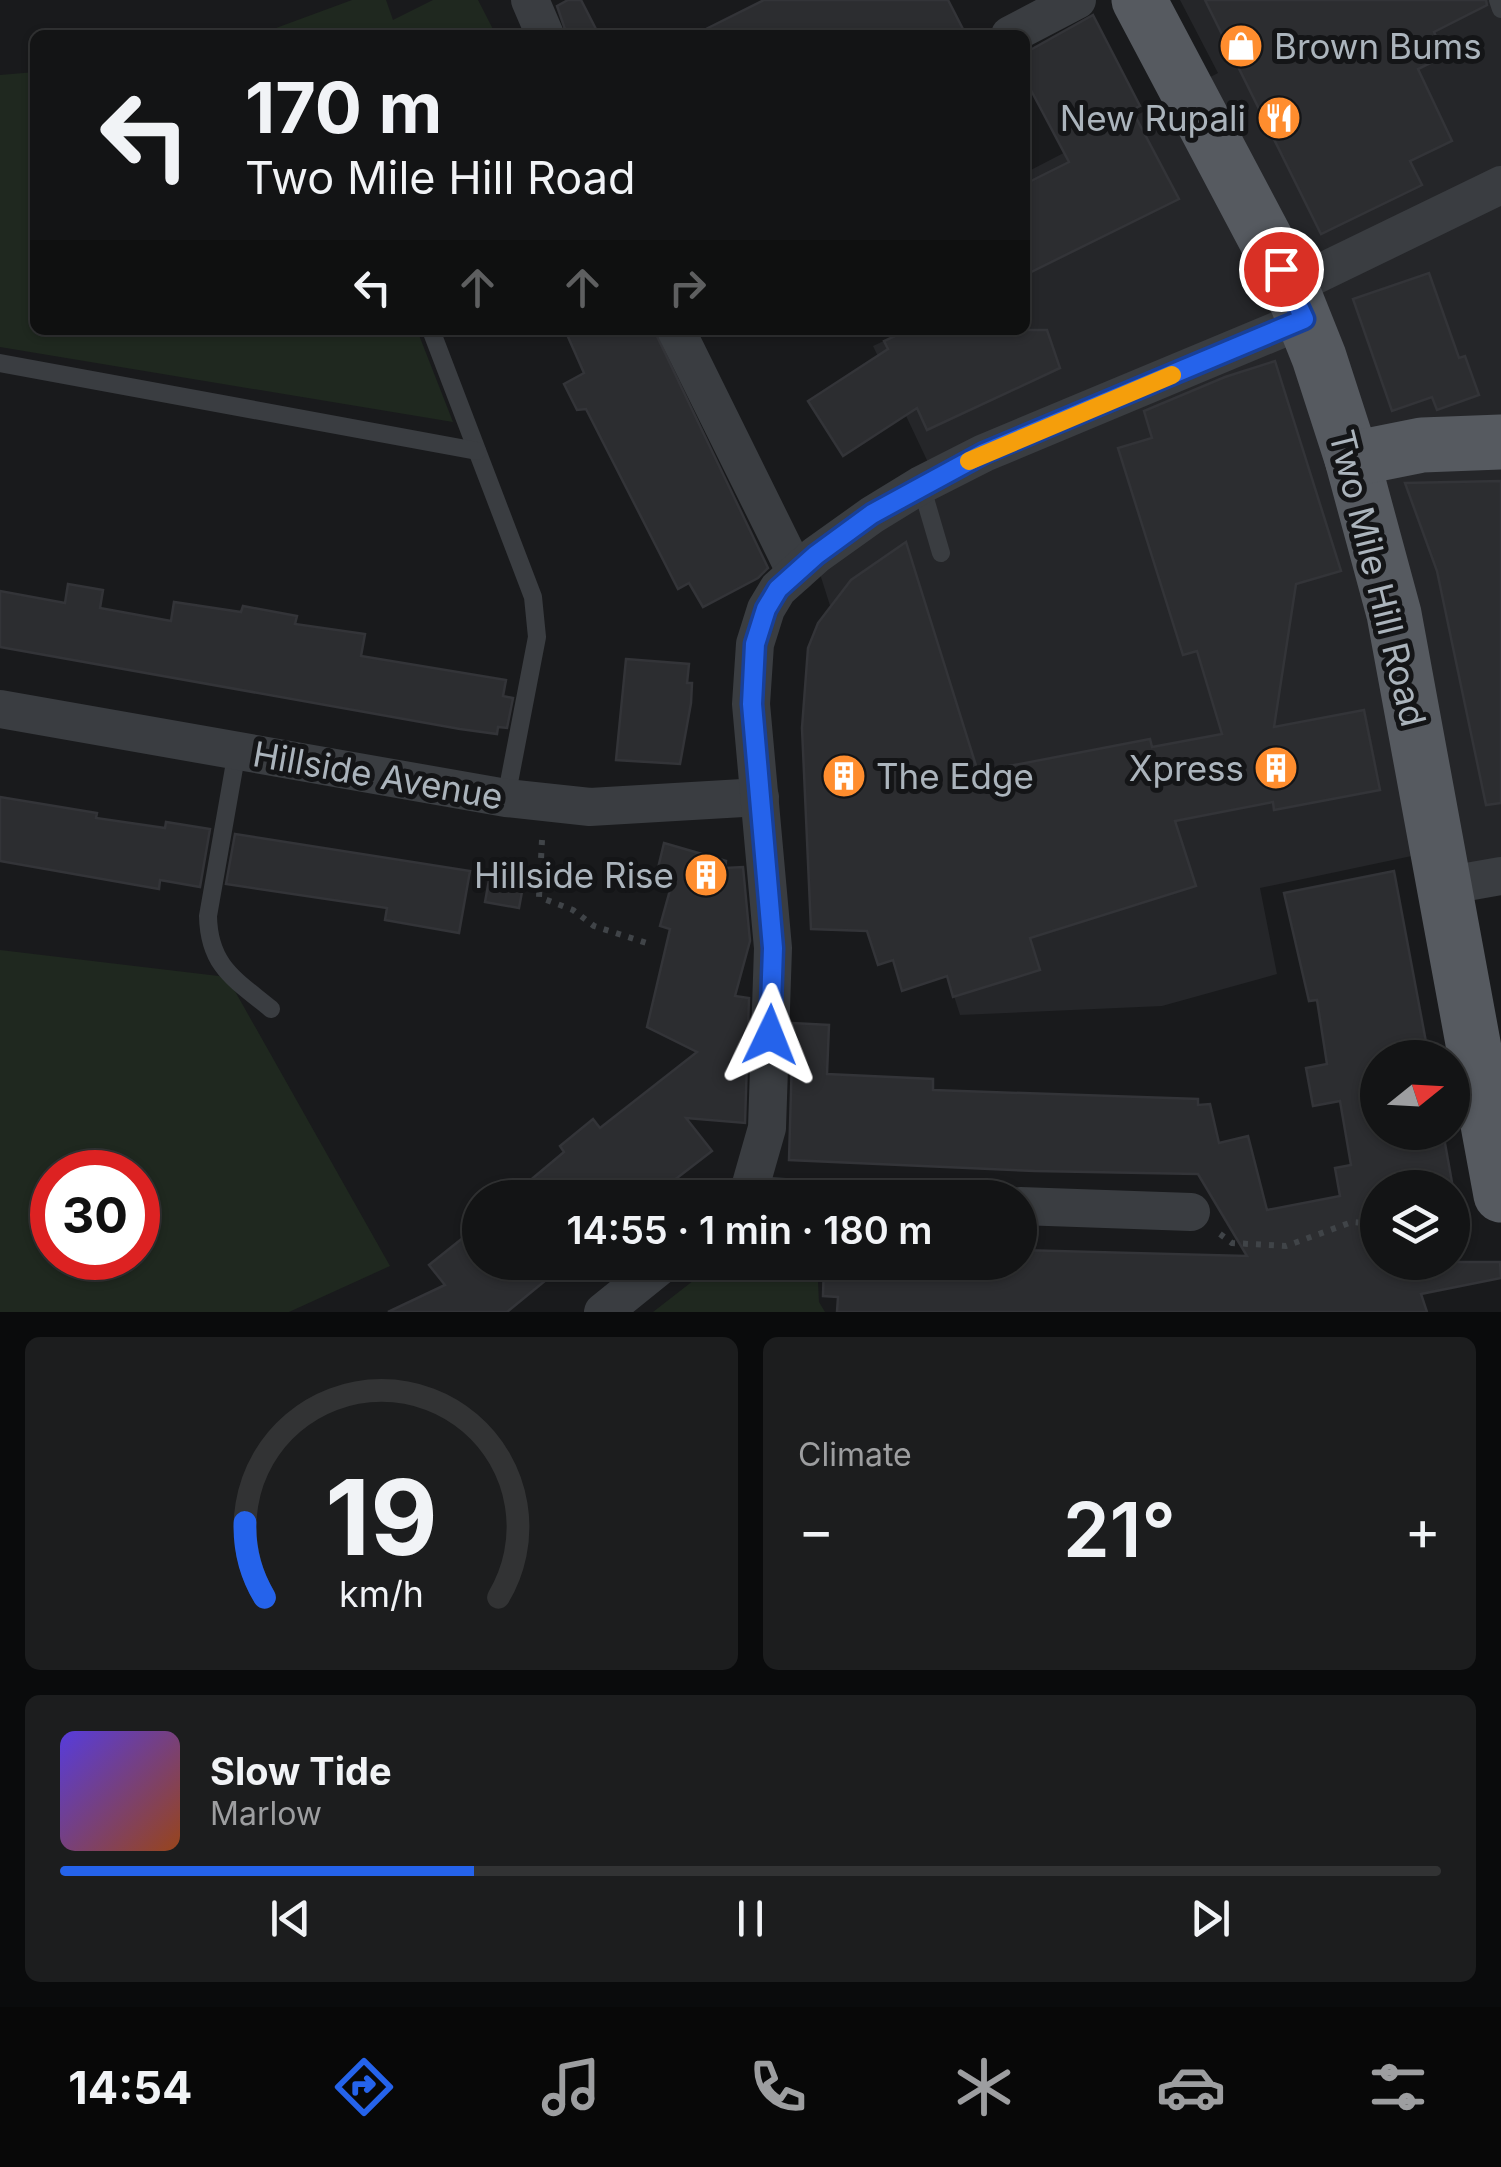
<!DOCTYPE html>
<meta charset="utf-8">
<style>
:root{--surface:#131415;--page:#1c1d1e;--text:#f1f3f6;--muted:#9d9ea0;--line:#323334;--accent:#2563eb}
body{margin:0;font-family:Inter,sans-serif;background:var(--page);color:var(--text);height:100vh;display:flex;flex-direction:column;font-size:38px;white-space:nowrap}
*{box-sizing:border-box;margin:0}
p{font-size:32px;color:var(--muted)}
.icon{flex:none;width:55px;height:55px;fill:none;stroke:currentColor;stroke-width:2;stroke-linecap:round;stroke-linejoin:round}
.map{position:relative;height:1312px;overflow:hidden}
.details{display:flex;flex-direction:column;gap:25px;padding:25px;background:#0a0b0c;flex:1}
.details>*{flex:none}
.banner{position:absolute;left:30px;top:30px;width:1000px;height:305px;border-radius:15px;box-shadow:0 2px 8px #0004,0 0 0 2px var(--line);background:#131415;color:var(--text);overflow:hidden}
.needle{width:65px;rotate:72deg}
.controls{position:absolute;left:1360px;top:1040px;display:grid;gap:20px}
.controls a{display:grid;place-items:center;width:110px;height:110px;border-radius:50%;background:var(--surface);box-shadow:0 2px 8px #0004,0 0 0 2px var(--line);font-size:50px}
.speed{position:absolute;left:30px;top:1150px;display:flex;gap:20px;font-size:50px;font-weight:700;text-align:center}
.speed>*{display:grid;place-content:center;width:130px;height:130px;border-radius:50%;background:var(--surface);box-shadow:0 2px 8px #0004,0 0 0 2px var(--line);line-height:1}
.speed .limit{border:15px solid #d22;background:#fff;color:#111}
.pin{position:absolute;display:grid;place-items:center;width:85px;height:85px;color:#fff;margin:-42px;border:5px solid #fff;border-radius:50%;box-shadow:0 2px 10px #0007}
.me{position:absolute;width:110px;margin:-55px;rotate:2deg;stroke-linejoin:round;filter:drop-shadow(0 0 8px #0008)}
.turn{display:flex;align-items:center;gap:35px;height:210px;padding:0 50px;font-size:45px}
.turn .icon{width:130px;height:130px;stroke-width:2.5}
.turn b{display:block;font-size:70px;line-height:85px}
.lanes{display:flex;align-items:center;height:95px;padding:0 50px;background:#0003;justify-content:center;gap:50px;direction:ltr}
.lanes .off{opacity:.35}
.big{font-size:75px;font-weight:600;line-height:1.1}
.details .tile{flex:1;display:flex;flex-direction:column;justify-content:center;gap:15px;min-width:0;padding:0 35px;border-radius:15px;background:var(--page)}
.details .dial{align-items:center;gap:0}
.dial svg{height:260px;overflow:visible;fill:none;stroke:var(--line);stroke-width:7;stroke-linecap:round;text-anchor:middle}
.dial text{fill:var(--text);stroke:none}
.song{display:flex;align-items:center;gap:30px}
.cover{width:120px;height:120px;border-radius:15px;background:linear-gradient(135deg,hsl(250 70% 55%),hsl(20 70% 35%))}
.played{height:10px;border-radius:5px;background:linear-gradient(90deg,var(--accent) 30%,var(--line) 30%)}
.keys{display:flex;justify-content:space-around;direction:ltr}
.heat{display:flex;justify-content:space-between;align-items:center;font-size:55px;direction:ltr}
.details .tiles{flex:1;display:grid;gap:25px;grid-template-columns:1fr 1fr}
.tile:last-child{grid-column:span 2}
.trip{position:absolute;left:462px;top:1180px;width:575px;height:100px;border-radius:50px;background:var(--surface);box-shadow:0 2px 8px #0004,0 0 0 2px var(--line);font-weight:600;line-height:100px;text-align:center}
.menu{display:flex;height:160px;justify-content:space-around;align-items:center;background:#080808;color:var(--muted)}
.menu .icon{width:70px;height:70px}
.menu .on{color:var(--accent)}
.menu b{font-size:45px;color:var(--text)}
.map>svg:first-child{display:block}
.built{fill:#252629}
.green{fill:#1f281f;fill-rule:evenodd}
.building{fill:#2c2d30;stroke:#333438;stroke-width:2.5}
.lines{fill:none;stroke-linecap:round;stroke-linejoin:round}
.path{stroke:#404448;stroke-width:6;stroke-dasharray:5 8;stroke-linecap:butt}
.lane{stroke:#3a3d41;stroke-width:18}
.street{stroke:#3a3d41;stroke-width:38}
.primary{stroke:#565a60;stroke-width:55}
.route-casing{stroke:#184099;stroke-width:25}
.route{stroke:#2563eb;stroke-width:18}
.slow{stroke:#f59e0b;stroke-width:18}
.labels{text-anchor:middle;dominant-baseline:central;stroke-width:10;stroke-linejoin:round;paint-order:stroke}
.poi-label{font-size:35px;fill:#abb4bc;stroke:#141517;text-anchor:end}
.street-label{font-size:35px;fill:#abb4bc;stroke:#141517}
</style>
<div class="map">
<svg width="1501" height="1312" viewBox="0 0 1501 1312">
<rect width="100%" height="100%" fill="#191a1c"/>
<!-- built -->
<path class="built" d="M1180 0H1501V862L1466 869 1459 846 1260 888 1277 974 1162 1006 960 1015 820 574 834 559 942 492 873 346 907 330H1025V173L1218 73Z"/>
<!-- green -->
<g class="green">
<path d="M352 0H386L393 20 433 0H478L496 35H257Z"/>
<path d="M35 72V330H417L453 422 0 347V75Z"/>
<path d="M0 950 227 977 390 1266 289 1312H0ZM52 1172H138V1258H52Z"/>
<path d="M716 1263H817L819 1302 825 1312H653Z"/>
</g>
<!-- building -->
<g class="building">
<path d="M568 0H581L599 35H567L557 6Z"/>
<path d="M764 0H948L966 35H694Z"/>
<path d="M1205 0H1486L1487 5 1434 32 1445 56 1418 69 1452 141 1410 161 1422 185 1321 234Z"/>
<path d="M1093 15 1140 106 1132 110 1179 199 1025 275V184L1069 162 1025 79V53Z"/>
<path d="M1429 273 1459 358 1465 356 1479 395 1437 410 1432 397 1392 411 1353 299Z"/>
<path d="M565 330H654L768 568 758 578 703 607 689 583 678 589 586 409 577 410 564 384 584 373Z"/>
<path d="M908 330H1047L1060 368 927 430 917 408 843 456 808 401 888 349 884 341Z"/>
<path d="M1275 361 1341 571 1296 584 1274 727 1364 710 1380 790 1274 810 1273 802 1175 821 1196 886 1030 938 1040 970 953 997 947 976 902 991 893 960 878 965 867 931 811 929 802 728 808 648 818 623 851 580 906 542 978 772 1150 739 1152 747 1222 734 1197 651 1183 655 1118 448 1152 438 1144 411 1225 377Z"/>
<path d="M1501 481V803L1486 805 1437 571 1405 483Z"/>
<path d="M68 584 103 590 100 608 171 621 174 602 241 612 243 606 297 616 295 624 365 634 361 656 506 680 503 696 513 698 507 728 498 727 497 734 460 729 0 647V591L65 603Z"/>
<path d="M626 659 689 664 687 683H692L691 703 680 764 616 760Z"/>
<path d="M0 797 97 813 96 818 165 828 166 822 210 829 200 887 160 880 159 889 0 861Z"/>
<path d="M235 834 470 871 459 933 385 920 387 908 226 884Z"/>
<path d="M664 843 726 861 725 868 743 867 750 941 735 996 749 998 745 1123 686 1118 712 1151 651 1198H509L564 1152 560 1146 593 1119 600 1128 697 1052 647 1027 670 929 660 926 670 890 654 885Z"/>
<path d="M492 864 526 870 519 908 485 902Z"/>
<path d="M1394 871 1429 1058H1378V1132H1443L1453 1188H1378V1262H1500L1501 1278 1421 1294 1427 1312H837L838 1297 823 1296 824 1262H1020V1250L1247 1256 1198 1174 1035 1171 789 1160 793 1023 829 1025 827 1074 933 1079V1090L1198 1099V1105L1210 1104 1219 1143 1248 1136 1267 1210 1340 1196 1335 1168 1351 1165 1340 1101 1313 1106 1306 1068 1327 1064 1317 1000 1309 1001 1284 893Z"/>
<path d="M464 1237 480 1257V1262H568L507 1312H388L445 1285 429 1265Z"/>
</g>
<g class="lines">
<!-- path -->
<g class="path">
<path d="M542 840 539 897 573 910 594 926 650 944"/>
<path d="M1220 1234 1232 1243 1286 1246 1352 1222 1378 1224"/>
</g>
<!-- lane -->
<g class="lane">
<path d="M1498 0 1501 9"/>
<path d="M431 330 533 597 537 637 506 798"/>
<path d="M0 363 477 451"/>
<path d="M921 485 941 553"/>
<path d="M237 751 208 916C209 967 236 980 271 1009"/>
</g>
<!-- street -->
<g class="street">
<path d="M530 0 545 35"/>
<path d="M1010 35 1077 0"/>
<path d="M1291 287 1501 185"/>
<path d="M676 330 796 573"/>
<path d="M0 709 506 798 590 807 760 797"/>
<path d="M1444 886 1501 876"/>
<path d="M750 1195 805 1198"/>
<path d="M747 1198 767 1128 773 948 751 704 755 644 766 609 778 589 816 555 872 515 921 485 984 453 1305 319"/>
<path d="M1020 1206 1191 1212"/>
<path d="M603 1312 665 1262"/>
</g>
<!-- primary -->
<g class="primary">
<path d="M1139 0 1291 287 1319 357 1352 459 1394 614 1501 1195"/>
<path d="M1352 459 1422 445 1501 442"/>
</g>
</g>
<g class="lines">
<defs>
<path id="route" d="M770 1035 773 948 752 704 755 644 766 609 778 589 816 555 872 514 984 453 1304 319 1281 269"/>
</defs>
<!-- route casing -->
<use href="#route" class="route-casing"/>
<!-- route -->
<use href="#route" class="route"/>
<!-- slow -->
<path class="slow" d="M969 461 1172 375"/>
</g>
<!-- icons -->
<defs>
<symbol id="shop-disc" viewBox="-11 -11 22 22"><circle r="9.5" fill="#ff8d2e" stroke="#141517"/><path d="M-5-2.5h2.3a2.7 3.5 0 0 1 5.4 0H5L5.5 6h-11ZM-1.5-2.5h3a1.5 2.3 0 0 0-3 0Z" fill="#fff"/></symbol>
<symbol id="restaurant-disc" viewBox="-11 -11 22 22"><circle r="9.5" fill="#ff8d2e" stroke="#141517"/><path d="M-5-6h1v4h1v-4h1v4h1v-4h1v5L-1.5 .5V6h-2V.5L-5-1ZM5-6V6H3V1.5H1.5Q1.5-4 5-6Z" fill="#fff"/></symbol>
<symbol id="building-disc" viewBox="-11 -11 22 22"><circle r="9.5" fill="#ff8d2e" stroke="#141517"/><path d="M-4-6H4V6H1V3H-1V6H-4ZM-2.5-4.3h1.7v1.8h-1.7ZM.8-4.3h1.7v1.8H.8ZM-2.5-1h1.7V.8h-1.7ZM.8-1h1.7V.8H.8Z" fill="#fff"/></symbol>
</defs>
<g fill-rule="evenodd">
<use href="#shop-disc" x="1216" y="21" width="50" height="50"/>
<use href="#restaurant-disc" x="1254" y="93" width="50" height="50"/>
<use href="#building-disc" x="1251" y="743" width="50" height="50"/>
<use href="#building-disc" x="819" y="751" width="50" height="50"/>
<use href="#building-disc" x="681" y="850" width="50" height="50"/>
</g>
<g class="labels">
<!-- poi labels -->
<g class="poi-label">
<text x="1274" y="46" text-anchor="start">Brown Bums</text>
<text x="1246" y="118">New Rupali</text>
<text x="1244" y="768">Xpress</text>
<text x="876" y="776" text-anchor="start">The Edge</text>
<text x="674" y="875">Hillside Rise</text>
</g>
<!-- street labels -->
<g class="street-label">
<text transform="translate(1378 578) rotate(76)">Two Mile Hill Road</text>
<text transform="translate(378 775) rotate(10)">Hillside Avenue</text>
</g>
</g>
</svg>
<div class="controls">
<a><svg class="needle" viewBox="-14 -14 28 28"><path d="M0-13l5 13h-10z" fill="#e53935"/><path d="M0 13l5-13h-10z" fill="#9d9ea0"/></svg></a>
<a><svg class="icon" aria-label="layers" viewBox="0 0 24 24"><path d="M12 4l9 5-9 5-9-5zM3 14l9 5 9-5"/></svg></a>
</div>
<div class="speed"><div class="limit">30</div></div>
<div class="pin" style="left:1281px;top:269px;background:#d93025"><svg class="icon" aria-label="arrive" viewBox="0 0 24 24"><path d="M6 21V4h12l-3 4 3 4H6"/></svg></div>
<svg class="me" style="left:770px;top:1035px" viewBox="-20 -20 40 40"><path d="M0-17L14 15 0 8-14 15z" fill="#2563eb" stroke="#fff" stroke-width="4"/></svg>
<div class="trip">14:55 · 1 min · 180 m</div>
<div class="banner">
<div class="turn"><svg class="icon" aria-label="left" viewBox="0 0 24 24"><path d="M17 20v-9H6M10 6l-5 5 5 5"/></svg><div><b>170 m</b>Two Mile Hill Road</div></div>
<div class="lanes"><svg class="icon" aria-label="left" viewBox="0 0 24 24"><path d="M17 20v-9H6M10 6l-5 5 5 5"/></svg><svg class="icon off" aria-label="ahead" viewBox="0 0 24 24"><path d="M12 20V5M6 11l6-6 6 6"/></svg><svg class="icon off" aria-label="ahead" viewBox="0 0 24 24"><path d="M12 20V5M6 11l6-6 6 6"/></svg><svg class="icon off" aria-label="right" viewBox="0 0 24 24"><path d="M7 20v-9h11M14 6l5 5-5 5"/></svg></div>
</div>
</div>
<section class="details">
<div class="tiles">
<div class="tile dial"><svg viewBox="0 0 100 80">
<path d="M14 69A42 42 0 1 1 86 69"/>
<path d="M14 69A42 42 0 0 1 8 46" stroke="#2563eb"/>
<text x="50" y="56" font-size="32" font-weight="700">19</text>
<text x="50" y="72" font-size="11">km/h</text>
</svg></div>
<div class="tile"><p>Climate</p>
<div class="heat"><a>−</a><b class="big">21°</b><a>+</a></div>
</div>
<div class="tile">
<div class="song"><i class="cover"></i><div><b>Slow Tide</b><p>Marlow</p></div></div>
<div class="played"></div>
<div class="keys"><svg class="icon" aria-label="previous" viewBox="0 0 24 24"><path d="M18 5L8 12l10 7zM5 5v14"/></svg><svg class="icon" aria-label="pause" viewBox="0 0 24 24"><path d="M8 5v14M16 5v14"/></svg><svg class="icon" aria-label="next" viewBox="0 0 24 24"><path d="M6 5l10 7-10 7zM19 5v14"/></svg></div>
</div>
</div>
</section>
<nav class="menu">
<b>14:54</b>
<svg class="icon on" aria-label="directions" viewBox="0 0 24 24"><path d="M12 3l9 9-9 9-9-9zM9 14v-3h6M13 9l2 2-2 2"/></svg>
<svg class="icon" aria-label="music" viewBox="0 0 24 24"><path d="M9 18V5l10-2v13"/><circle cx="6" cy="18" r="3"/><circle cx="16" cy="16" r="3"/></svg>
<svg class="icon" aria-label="phone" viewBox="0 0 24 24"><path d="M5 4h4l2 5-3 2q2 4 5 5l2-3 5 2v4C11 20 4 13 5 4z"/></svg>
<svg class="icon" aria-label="climate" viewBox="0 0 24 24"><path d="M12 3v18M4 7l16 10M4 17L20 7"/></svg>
<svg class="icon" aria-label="car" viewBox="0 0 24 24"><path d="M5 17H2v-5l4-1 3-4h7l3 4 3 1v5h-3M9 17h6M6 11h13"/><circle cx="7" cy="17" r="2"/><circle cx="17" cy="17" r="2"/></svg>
<svg class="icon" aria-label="filters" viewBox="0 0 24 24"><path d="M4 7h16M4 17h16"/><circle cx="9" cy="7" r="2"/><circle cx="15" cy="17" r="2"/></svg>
</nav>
